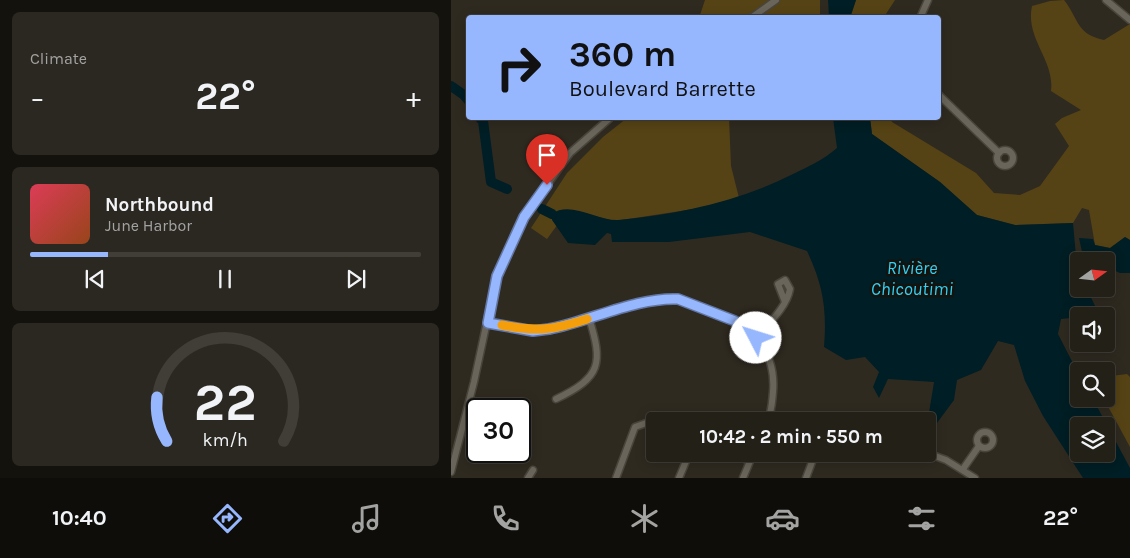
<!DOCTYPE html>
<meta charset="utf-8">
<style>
:root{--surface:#232018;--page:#2b2821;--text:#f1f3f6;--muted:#a3a3a2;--line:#403e37;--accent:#96b6fd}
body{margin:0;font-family:Karla,sans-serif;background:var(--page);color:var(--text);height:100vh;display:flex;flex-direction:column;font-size:19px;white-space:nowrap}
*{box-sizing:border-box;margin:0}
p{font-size:16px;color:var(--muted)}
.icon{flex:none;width:28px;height:28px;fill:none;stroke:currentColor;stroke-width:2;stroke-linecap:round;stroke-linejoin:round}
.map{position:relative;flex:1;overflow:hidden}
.side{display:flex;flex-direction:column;gap:12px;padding:12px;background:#13120d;width:451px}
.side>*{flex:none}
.top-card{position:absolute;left:15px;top:15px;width:475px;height:105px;border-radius:5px;box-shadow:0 2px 12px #0003,0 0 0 1px var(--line);background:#96b6fd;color:#111;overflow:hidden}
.needle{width:32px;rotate:75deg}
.fabs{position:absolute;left:619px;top:252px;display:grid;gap:10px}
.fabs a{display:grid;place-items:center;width:45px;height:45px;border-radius:5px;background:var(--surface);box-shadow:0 2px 12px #0003,0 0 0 1px var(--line);font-size:25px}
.speed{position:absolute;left:15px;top:398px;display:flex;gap:10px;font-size:25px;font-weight:700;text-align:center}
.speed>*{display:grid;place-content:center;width:65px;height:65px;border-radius:50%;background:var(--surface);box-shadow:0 2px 12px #0003,0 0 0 1px var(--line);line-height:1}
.speed .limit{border:2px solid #111;border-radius:8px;background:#fff;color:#111}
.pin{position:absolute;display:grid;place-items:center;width:42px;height:42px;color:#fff;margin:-51px -21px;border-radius:50% 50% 50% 0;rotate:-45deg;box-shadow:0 0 5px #0007}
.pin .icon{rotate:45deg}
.me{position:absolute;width:55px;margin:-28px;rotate:310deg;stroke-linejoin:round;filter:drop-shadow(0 0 4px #0008)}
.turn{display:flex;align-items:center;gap:18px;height:105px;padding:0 20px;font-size:22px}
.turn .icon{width:65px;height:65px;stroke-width:2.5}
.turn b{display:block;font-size:35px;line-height:42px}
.big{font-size:38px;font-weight:700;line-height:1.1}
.side .widget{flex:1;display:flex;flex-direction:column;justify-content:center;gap:8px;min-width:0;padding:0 18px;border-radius:8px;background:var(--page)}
.side .dial{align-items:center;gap:0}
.dial svg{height:130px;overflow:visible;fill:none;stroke:var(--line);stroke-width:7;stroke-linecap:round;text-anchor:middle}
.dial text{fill:var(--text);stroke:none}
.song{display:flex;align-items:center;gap:15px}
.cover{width:60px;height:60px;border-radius:8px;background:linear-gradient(135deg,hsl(350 70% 55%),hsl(20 70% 35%))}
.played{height:5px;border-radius:2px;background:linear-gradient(90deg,var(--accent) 20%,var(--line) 20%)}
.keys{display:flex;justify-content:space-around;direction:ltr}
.heat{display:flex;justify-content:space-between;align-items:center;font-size:28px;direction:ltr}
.trip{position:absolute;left:195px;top:412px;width:290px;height:50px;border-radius:5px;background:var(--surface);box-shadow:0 2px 12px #0003,0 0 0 1px var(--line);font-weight:700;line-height:50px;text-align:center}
.tab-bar{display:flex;height:80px;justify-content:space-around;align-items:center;background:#0e0d0a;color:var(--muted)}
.tab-bar .icon{width:35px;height:35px}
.tab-bar .selected{color:var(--accent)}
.tab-bar b{font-size:22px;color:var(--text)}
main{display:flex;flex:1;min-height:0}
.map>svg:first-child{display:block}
.green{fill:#564315}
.water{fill:#001e25;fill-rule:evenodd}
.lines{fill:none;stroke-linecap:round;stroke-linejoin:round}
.river{stroke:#001e25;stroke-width:10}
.minor-casing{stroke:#49453c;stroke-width:9}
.minor{stroke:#6a655a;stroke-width:6}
.route-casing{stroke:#6276a4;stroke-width:12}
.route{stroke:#96b6fd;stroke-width:9}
.slow{stroke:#f59e0b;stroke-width:9}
.labels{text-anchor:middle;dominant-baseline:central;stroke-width:5;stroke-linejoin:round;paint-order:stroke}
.water-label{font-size:18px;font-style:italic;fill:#30d3f6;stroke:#15130e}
</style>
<main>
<section class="side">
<div class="widget"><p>Climate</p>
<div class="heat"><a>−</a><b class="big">22°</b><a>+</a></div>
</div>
<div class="widget">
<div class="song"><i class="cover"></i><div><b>Northbound</b><p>June Harbor</p></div></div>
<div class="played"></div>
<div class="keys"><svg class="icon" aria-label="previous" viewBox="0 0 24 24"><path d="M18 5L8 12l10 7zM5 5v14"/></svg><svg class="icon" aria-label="pause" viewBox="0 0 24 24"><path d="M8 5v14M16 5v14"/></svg><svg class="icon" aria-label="next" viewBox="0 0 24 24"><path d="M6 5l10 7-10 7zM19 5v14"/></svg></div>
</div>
<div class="widget dial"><svg viewBox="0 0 100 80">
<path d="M14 69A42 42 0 1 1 86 69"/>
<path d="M14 69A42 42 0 0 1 8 42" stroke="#96b6fd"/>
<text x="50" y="56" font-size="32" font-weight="700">22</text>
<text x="50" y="72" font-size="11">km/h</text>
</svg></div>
</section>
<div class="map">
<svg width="679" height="478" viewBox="0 0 679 478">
<rect width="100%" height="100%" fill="#2f2a20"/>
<!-- green -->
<g class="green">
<path d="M254 0H369V17L248 18Z"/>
<path d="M405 0H444L433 17 399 18Z"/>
<path d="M613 0C628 19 625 34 653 40L679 24V240L674 237 659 248 644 245 638 210 631 208 622 223 564 225 526 215 489 182 421 134 419 118H439L441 122 525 173 543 193 569 195 589 186 618 146 604 124 611 118 630 110 600 91C604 60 574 39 581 6L599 1Z"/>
<path d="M176 118H278L280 166 288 198 262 206 164 221 117 210 96 239 80 228 116 173 152 137Z"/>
<path d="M676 374 679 377V447L653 399H655V386L660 376Z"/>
</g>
<!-- water -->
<g class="water">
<path d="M377 0H405L399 18 378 17Z"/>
<path d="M382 118H419L421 134 489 182 526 215 564 225 622 223 628 289H636L645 308 641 316 610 319 607 334 627 373 628 399H642L679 468V478H632L592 416 574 381 563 345 547 341 530 370 506 380 503 400 486 423 477 419 483 382 437 379 428 398 422 387 428 372 414 357 395 360 373 347C376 309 372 285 356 251L299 232 218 242H161L160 234 156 233 144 245 117 243 101 220V214C118 200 148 221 167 220 227 214 286 202 340 175 357 167 372 160 386 148ZM628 426H655V454H628Z"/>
<path d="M674 237 679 240V273H669L655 267V261H633L628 238 642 239 644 245 659 248Z"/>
</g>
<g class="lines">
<!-- river -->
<g class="river">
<path d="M0 86 13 95 18 101"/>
<path d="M29 118 32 121 40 182 56 189"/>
<path d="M91 209 101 214"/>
<path d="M613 261 646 260"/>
</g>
<defs>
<g id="minor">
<path d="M655 0 679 20"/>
<path d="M300 18 325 0"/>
<path d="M469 18 477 0"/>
<path d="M488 95 548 153"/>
<circle cx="554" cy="158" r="8"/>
<path d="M37 323C52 326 67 331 82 331 126 332 174 298 218 299 230 299 242 305 254 309 294 323 326 345 322 392 321 402 321 412 316 421"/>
<path d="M305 338C317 324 336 307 339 289L334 280 327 284 334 302"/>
<path d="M105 399C151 377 152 363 138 318"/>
<path d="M320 414 339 421"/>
<circle cx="534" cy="440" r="8"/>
<path d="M476 453 495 460 524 478"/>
<path d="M281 454 299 461"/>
<path d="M512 469 528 446"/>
<path d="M0 472 23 382 46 275 73 217 119 153 159 118"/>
<path d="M77 478 82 470"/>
<path d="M165 478 184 427 198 422 204 425"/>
<path d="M228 478 238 454"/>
<path d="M292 478 302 454"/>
<path d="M355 478 364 454"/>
</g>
</defs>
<!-- minor casing -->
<use href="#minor" class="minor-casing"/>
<!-- minor -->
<use href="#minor" class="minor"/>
</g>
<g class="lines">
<defs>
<path id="route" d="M96 185 73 217 46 276 37 323 82 331 98 329C139 321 186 297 227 299L284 321 305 338"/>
</defs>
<!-- route casing -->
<use href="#route" class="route-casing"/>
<!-- route -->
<use href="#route" class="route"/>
<!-- slow -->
<path class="slow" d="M51 325C85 332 103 330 136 319"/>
</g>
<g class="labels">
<!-- water labels -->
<g class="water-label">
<text x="461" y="268">Rivière<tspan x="461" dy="21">Chicoutimi</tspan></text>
</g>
</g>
</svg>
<div class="fabs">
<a><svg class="needle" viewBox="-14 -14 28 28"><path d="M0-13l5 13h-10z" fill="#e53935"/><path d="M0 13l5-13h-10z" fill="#a3a3a2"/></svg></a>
<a><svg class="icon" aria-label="sound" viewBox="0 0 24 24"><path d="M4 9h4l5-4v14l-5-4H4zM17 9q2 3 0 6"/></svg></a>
<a><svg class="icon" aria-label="search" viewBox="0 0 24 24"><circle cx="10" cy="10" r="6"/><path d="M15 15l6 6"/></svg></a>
<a><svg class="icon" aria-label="layers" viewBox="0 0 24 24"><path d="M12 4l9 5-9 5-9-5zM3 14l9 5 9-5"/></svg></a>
</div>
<div class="speed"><div class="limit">30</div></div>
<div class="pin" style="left:96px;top:185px;background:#d93025"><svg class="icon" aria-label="arrive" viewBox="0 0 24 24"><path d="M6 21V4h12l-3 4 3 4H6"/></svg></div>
<svg class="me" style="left:305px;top:338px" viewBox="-20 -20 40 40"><circle r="19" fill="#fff"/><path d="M0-13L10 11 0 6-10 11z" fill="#96b6fd"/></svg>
<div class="trip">10:42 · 2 min · 550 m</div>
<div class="top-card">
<div class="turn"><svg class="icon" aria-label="right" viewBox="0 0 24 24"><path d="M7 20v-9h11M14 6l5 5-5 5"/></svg><div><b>360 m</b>Boulevard Barrette</div></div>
</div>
</div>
</main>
<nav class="tab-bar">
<b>10:40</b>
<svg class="icon selected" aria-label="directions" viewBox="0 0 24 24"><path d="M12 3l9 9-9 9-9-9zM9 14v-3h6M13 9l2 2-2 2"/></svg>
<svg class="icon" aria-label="music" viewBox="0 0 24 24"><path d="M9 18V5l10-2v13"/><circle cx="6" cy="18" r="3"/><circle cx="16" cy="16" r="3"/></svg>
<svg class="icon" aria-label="phone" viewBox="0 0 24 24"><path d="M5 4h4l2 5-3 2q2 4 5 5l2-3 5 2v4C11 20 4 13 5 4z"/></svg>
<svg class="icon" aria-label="climate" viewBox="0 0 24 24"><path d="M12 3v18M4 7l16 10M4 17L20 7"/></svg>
<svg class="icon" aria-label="car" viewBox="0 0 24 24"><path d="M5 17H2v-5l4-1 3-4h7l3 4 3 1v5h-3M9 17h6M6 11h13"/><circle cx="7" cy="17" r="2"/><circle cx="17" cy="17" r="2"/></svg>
<svg class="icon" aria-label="filters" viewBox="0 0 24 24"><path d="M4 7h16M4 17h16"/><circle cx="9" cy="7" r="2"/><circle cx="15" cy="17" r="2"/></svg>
<b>22°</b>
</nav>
